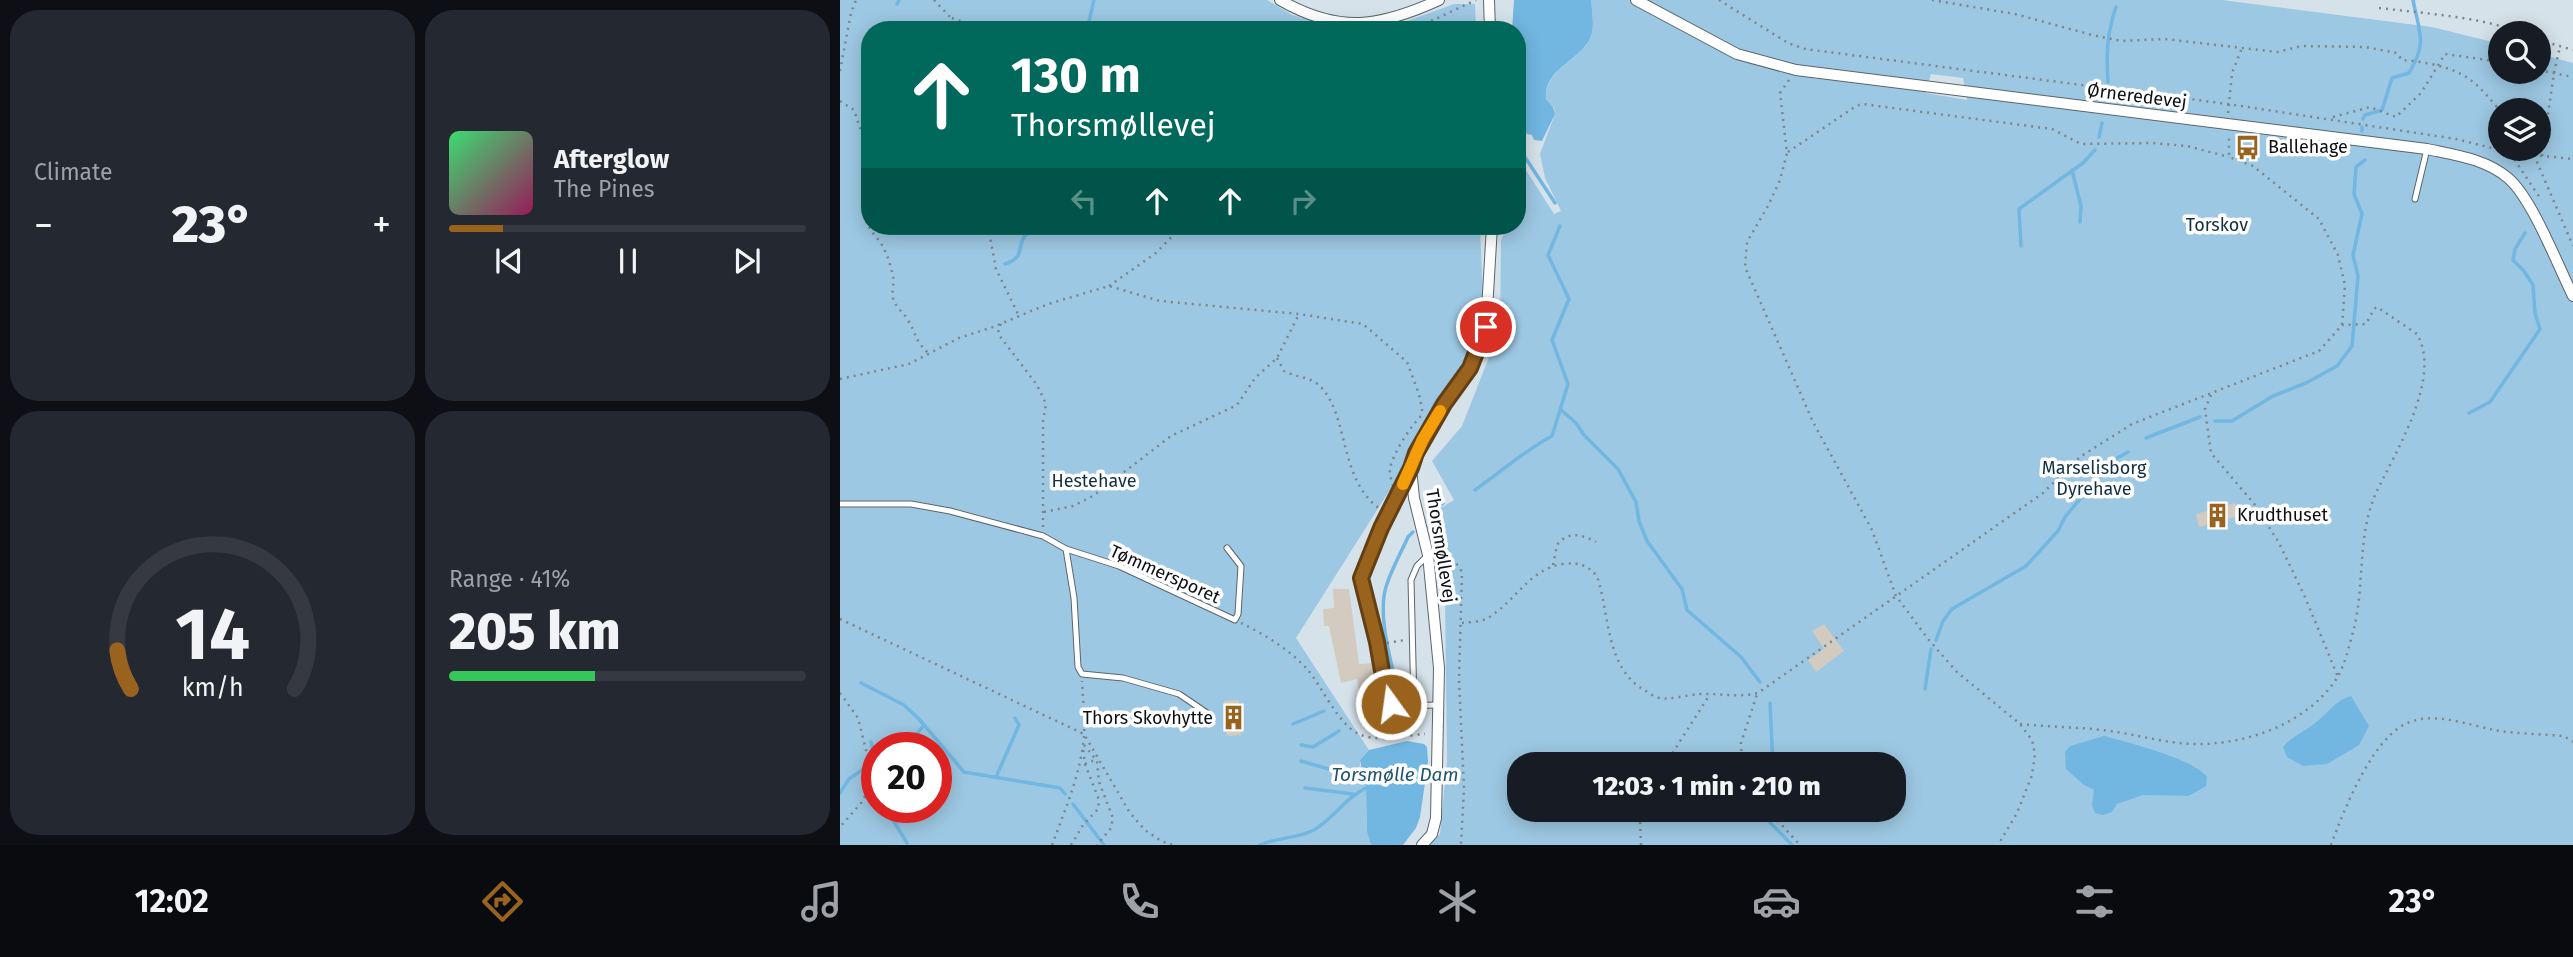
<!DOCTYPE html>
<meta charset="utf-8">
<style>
:root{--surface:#171b24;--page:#242831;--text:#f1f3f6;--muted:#9ea1a6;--line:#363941;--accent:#99621d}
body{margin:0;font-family:"Fira Sans",sans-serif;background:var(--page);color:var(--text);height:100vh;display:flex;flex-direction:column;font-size:26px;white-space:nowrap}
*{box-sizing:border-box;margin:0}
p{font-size:23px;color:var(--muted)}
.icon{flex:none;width:38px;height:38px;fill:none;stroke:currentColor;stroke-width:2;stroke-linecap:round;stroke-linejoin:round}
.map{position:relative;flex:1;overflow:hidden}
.panel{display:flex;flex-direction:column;gap:10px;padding:10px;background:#0d0f14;width:840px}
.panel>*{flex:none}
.guide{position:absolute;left:21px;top:21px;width:665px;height:214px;border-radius:28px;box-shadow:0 4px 18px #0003;background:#00695c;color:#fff;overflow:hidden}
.tools{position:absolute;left:1648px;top:21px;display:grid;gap:14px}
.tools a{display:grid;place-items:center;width:63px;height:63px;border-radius:50%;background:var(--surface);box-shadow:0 4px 18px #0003;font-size:35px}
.speed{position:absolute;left:21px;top:732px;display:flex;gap:14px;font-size:35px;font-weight:700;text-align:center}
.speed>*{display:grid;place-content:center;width:91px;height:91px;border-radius:50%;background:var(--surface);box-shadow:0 4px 18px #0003;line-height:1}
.speed .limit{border:10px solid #d22;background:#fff;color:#111}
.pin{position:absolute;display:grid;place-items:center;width:60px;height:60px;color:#fff;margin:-30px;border:4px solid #fff;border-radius:50%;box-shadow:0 2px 7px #0007}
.me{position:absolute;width:77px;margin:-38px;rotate:346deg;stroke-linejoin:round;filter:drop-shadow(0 0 5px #0008)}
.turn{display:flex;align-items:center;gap:24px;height:147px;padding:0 35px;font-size:32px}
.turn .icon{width:91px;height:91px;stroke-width:2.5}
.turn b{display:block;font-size:49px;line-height:60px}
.lanes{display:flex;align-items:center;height:66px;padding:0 35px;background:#0003;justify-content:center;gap:35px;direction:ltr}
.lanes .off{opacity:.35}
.big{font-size:52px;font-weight:800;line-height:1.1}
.panel .widget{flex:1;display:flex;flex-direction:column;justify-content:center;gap:10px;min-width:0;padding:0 24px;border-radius:28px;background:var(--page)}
.panel .dial{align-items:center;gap:0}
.dial svg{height:182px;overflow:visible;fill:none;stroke:var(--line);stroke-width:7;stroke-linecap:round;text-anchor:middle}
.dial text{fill:var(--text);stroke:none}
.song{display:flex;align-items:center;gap:21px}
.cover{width:84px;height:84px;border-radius:10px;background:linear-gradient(135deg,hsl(140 70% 55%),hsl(330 70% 35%))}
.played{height:7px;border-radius:4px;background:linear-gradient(90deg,var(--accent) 15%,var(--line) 15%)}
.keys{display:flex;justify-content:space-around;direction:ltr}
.heat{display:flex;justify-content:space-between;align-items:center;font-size:38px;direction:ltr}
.charge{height:10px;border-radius:5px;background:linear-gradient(90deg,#34c759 41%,var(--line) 0)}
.panel .tiles{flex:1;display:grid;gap:10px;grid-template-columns:repeat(2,1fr)}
.trip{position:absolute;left:667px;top:752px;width:399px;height:70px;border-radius:28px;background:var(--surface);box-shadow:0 4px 18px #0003;font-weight:800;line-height:70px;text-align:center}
.tabs{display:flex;height:112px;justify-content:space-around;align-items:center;background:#090b0e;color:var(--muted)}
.tabs .icon{width:49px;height:49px}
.tabs .current{color:var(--accent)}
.tabs b{font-size:32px;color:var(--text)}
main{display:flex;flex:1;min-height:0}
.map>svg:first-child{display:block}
.green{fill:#9dc8e3;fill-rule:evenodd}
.water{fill:#71b7e1}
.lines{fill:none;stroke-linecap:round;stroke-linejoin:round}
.stream{stroke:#71b7e1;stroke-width:3.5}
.building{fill:#d3cac0}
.lane-casing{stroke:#5a656c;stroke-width:7}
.street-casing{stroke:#5a656c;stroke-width:12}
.path{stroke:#7c858a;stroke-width:2.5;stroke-dasharray:2 5;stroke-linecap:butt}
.lane{stroke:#fff;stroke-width:5}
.street{stroke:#fff;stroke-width:10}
.route-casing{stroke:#634013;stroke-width:18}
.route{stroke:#99621d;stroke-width:12}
.slow{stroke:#f59e0b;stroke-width:12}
.labels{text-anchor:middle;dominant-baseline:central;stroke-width:7;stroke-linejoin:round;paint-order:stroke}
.street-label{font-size:18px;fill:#0c1013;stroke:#fff}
.poi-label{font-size:18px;fill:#0c1013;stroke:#fff;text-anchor:start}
.park-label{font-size:18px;fill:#103042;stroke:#fff}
.water-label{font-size:19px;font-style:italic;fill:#1f5572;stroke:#fff}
</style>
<main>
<section class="panel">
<div class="tiles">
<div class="widget"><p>Climate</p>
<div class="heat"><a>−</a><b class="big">23°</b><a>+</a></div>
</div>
<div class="widget">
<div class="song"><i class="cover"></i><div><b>Afterglow</b><p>The Pines</p></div></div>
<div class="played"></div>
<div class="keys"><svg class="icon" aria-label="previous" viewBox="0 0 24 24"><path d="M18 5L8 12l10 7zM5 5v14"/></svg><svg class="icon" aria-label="pause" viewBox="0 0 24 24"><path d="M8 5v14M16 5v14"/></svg><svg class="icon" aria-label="next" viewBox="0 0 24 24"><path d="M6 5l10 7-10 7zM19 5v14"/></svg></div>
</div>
<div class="widget dial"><svg viewBox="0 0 100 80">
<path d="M14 69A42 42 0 1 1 86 69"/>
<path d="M14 69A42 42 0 0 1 8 52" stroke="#99621d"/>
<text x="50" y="56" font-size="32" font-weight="700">14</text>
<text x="50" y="72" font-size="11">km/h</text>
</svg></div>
<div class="widget"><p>Range · 41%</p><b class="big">205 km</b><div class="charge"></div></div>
</div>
</section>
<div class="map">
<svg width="1733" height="845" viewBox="0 0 1733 845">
<rect width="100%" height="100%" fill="#d6e2ea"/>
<!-- green -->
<g class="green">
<path d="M0 0H427L452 15 505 30H30V226H640L643 301 638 339 623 371 577 433 558 477 456 638 529 750 520 760V765L526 788 527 832 531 845H0ZM37 747H96V807H37Z"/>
<path d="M751 0H1382L1592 27 1661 44V72H1699V54L1733 63V845H589L600 834 607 761 605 597 594 512 614 500 592 461 622 426 660 329 661 240 668 226H677V156L714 214 721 211 705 178 700 154 715 114 714 108 706 99C704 67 746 59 752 33 754 24 752 10 751 0ZM1091 74 1123 78 1127 100 1086 93ZM1661 110H1699V149H1661ZM679 765H1054V810H679Z"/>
<path d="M614 4H635L636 30H526L562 23Z"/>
</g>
<!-- water -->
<g class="water">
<path d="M674 0H751C752 9 754 24 752 33 746 59 703 67 706 99L713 107 715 114 702 141 694 140 692 135 687 134 677 119V30H672Z"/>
<path d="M1511 696 1529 726 1519 745 1487 764 1463 766 1447 757 1443 747C1452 736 1464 732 1475 723 1488 714 1494 701 1511 696Z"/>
<path d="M1264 736C1287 742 1354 759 1367 777L1366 786 1349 796 1303 795 1277 804 1272 812 1263 815 1255 813 1252 805 1254 790 1244 785 1226 769 1225 752 1230 746Z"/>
<path d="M567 741 584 744 587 747 588 762 580 817 576 828 563 845H531L527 832 526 788 520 760 529 750Z"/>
</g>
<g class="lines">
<!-- stream -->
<g class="stream">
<path d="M57 4 59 0"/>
<path d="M247 30 254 0"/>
<path d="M1268 82C1266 55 1267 33 1276 7"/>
<path d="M1523 119 1525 115 1542 110 1552 78 1569 73C1588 42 1579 32 1573 0"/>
<path d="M679 122V148L715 203"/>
<path d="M1522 127V131"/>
<path d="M1259 137 1262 123"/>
<path d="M1232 170 1241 206 1240 222"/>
<path d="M1181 246 1179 209 1243 163 1255 150"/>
<path d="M165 264C185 257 177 249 184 237 188 230 199 228 206 226"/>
<path d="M721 410 736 423 744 435 778 469 796 502 799 521 807 541 842 589 847 610 901 657 920 682"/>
<path d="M1629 413 1650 402 1700 329 1695 313 1693 285 1684 271 1673 260 1675 249 1685 233"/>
<path d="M1375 421H1392L1433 396 1466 383 1497 366 1512 346 1518 276 1513 255 1522 214 1514 194 1516 167 1525 160"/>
<path d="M1306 438 1360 417"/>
<path d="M635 490C662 471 684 451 712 436L728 384 712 340 729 299 708 255 720 226"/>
<path d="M596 509 603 503"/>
<path d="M1096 640 1103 621 1112 609 1186 566 1218 531 1225 517 1272 461 1288 452"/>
<path d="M21 683 64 705 79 719 124 772 220 788 225 794"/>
<path d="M1085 689 1091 649"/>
<path d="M559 695C552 666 537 616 546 587 551 570 561 553 568 537L573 532"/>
<path d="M930 703 933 765"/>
<path d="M562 711 566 732"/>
<path d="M453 724 484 711"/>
<path d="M31 742 37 767"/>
<path d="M461 745 473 747 499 731"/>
<path d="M64 747 71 742 83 726"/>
<path d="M461 761 513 776"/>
<path d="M156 777 179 725 175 718"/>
<path d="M465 788 513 794"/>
<path d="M0 793 9 779 25 768"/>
<path d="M233 804 264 845"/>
<path d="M45 807 67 843"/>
<path d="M918 810 952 845"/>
<path d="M420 845C438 837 456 839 474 830 493 819 505 798 526 788"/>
</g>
</g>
<!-- building -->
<g class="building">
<path d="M1395 503 1398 516 1359 527 1356 514Z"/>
<path d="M493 589H509L519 664 535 663 539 685 519 690 517 679 501 683 489 626H484L483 609 494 608Z"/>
<path d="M984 624 1004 651 976 672 968 660 984 649 972 631Z"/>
<path d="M399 700 401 735 387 736 384 701Z"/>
</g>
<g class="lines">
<defs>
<g id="lane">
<path d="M1575 199 1587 149"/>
<path d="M570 471 541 528 521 578 537 642 547 700 555 706 597 705"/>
<path d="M0 504H71L110 511 203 536 226 549 279 566 395 620 398 614 401 566 387 548"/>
<path d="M226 549 234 598 238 667 242 674 283 678 339 694 367 713"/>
<path d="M574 705 571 580 577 566 587 556"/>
</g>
<g id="street">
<path d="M440 0C499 34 540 27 599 0"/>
<path d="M649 0 650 30"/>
<path d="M796 0 897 54 956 70 1587 149C1615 155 1646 159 1668 178 1692 198 1718 266 1733 296"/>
<path d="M582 845 592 834 596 818 599 668 588 555 574 498 571 468 583 439 604 404 630 368 646 327 652 226"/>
</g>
</defs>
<!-- lane casing -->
<use href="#lane" class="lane-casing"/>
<!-- street casing -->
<use href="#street" class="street-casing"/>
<!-- path -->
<g class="path">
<path d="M94 0 110 17 116 30"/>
<path d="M879 0 948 43 965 49 1388 104 1616 139 1656 149 1674 159 1700 198"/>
<path d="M1092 0 1175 14 1252 35 1281 41 1325 39 1437 52 1462 46 1525 47 1557 53 1562 60C1580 61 1606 66 1621 74 1636 81 1651 100 1661 112"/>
<path d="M1539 8C1588 14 1636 16 1683 33"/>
<path d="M112 18 145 30"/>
<path d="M128 30 131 23"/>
<path d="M572 30 636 0"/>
<path d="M1699 40 1733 50"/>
<path d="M1699 70 1733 77"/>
<path d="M0 71 11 13 16 0"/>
<path d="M949 80 940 93 947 153 940 180 928 206 907 242 905 267 973 422 1032 530 1056 596 1088 639 1117 672 1180 724 1192 740 1195 754 1192 775 1177 813 1158 845"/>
<path d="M0 101 14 110 20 128 30 129"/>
<path d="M1388 113 1392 73 1402 48"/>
<path d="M1493 117 1530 107 1556 117 1581 93 1605 54 1661 62"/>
<path d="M1689 149 1694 155 1733 159"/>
<path d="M948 152 1016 106 1022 104 1212 129 1241 144 1313 143 1347 146 1389 157"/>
<path d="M1702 156 1714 73 1720 46"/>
<path d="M1674 159 1679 156 1694 155 1733 246"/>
<path d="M30 207C20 224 34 232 42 245 47 253 51 267 53 276 55 283 51 291 53 298 55 307 64 313 68 320 77 335 74 339 88 353"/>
<path d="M148 226 156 269 179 316"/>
<path d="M269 286 316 253 342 226"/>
<path d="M161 324 158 329 159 335 197 385 206 404 203 421V528"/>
<path d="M437 358 444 371C455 377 471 377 480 386 510 417 498 479 540 509"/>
<path d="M0 379 69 364 119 338 153 327 208 304 269 286 320 301 459 314 523 324 567 362 579 394 583 415"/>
<path d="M1371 395 1365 409 1371 453 1416 506 1439 543 1465 597 1498 677"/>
<path d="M553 486C552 481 549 474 550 469 553 453 570 427 582 415"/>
<path d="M204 512 233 506 253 496 331 436 397 405 415 378 437 358 459 314"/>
<path d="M599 552 618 565 622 572 619 680 624 788 621 845"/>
<path d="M713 565 717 545C728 531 741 534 756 542"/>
<path d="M0 619 244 734 290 813 305 830 321 841 333 845"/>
<path d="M401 623C424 634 450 650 467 669 482 686 499 727 521 735 539 742 566 735 585 734"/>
<path d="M622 623C630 622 641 622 648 618 676 601 689 569 723 564 738 562 747 565 757 576 770 615 765 669 806 691 810 694 816 698 821 698 829 700 848 695 858 694 879 693 897 698 918 693L1203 493 1240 457 1292 424 1479 351 1502 325 1505 285 1498 255 1479 219 1413 166 1389 157V137"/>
<path d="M547 643 565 640"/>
<path d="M0 693 18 718 31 770V785L22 802 0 827"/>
<path d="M1180 724C1210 727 1240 727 1270 731 1298 735 1325 743 1354 744 1406 745 1467 724 1497 678 1505 665 1510 643 1514 628 1525 584 1517 535 1536 493 1554 454 1603 378 1577 334L1537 307 1534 309 1526 324 1502 325"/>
<path d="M244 745 257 761 259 782 273 818 271 828 257 845"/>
<path d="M245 764 250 761H257"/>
<path d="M825 765 870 694"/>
<path d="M902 765 901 743 917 694"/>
<path d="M928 810 960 845"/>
<path d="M212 845C225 810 241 773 244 736 245 718 243 699 242 681"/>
<path d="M231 845 243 825 258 809 259 800 245 764 243 748"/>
<path d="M801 845 800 819 802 810"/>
<path d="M1491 845C1504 810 1533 735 1570 722 1596 712 1629 725 1654 730 1677 734 1701 734 1724 736L1733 742"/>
</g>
<!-- lane -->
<use href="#lane" class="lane"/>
<!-- street -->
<use href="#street" class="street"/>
</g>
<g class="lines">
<defs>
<path id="route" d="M551 704 547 700 537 642 521 578 541 528 571 468 576 453 604 404 630 368 646 327"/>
</defs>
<!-- route casing -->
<use href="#route" class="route-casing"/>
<!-- route -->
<use href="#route" class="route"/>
<!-- slow -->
<path class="slow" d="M563 484 583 439 600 411"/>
</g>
<!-- icons -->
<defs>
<symbol id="bus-bare" viewBox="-9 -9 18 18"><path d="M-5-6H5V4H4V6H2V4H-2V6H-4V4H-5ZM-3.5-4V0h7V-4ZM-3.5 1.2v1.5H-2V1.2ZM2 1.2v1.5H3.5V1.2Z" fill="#99621d" stroke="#fff" stroke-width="2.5" paint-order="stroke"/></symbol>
<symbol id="building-bare" viewBox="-9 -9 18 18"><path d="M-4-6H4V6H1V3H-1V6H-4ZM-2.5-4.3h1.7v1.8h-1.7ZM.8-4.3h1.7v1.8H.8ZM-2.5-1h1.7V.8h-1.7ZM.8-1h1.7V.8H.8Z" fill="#99621d" stroke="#fff" stroke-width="2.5" paint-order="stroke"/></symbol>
</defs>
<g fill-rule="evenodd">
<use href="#bus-bare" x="1390" y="130" width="35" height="35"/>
<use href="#building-bare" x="1360" y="498" width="35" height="35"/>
<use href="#building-bare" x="376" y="700" width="35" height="35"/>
</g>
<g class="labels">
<!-- street labels -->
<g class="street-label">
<text transform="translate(1297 96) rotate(7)">Ørneredevej</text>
<text transform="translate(601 546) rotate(81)">Thorsmøllevej</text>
<text transform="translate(325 574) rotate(24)">Tømmersporet</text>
</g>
<!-- poi labels -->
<g class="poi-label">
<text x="1428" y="147">Ballehage</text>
<text x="1397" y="515">Krudthuset</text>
<text x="373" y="718" text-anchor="end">Thors Skovhytte</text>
</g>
<!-- park labels -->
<g class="park-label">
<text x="1377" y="225">Torskov</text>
<text x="1254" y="468">Marselisborg<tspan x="1254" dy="21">Dyrehave</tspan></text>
<text x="254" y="481">Hestehave</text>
</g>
<!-- water labels -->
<g class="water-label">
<text x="555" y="774">Torsmølle Dam</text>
</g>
</g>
</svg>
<div class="tools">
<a><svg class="icon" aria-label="search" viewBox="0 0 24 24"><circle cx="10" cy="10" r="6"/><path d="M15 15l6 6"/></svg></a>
<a><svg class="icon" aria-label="layers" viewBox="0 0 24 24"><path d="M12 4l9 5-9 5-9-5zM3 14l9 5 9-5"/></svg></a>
</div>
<div class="speed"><div class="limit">20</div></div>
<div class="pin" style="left:646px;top:327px;background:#d93025"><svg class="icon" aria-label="arrive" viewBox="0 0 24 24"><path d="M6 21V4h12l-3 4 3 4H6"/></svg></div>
<svg class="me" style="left:551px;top:704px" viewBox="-20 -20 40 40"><circle r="17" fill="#99621d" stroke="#fff" stroke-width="3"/><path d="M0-11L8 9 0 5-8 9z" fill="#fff"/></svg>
<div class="trip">12:03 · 1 min · 210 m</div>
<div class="guide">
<div class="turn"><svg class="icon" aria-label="ahead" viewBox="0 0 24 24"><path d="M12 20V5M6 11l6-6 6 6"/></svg><div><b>130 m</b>Thorsmøllevej</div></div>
<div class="lanes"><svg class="icon off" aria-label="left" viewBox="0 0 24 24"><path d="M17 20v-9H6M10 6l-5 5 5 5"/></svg><svg class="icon" aria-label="ahead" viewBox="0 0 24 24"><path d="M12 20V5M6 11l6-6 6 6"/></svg><svg class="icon" aria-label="ahead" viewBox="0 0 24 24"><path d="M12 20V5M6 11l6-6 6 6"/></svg><svg class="icon off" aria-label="right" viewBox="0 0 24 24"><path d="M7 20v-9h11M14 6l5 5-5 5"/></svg></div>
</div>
</div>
</main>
<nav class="tabs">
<b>12:02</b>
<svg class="icon current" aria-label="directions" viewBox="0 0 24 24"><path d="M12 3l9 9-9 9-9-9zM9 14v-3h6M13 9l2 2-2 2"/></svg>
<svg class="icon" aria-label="music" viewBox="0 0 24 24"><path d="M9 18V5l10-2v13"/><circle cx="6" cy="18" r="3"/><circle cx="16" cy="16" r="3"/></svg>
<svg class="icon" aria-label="phone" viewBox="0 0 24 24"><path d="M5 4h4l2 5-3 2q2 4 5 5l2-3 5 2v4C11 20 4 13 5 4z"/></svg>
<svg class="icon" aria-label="climate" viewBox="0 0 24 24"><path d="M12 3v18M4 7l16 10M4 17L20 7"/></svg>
<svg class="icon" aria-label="car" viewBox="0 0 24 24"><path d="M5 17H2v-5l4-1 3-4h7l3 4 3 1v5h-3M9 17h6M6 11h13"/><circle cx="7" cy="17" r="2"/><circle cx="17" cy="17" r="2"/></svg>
<svg class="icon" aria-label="filters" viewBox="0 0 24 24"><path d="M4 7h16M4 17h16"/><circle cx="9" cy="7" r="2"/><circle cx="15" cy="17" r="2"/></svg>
<b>23°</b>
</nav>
